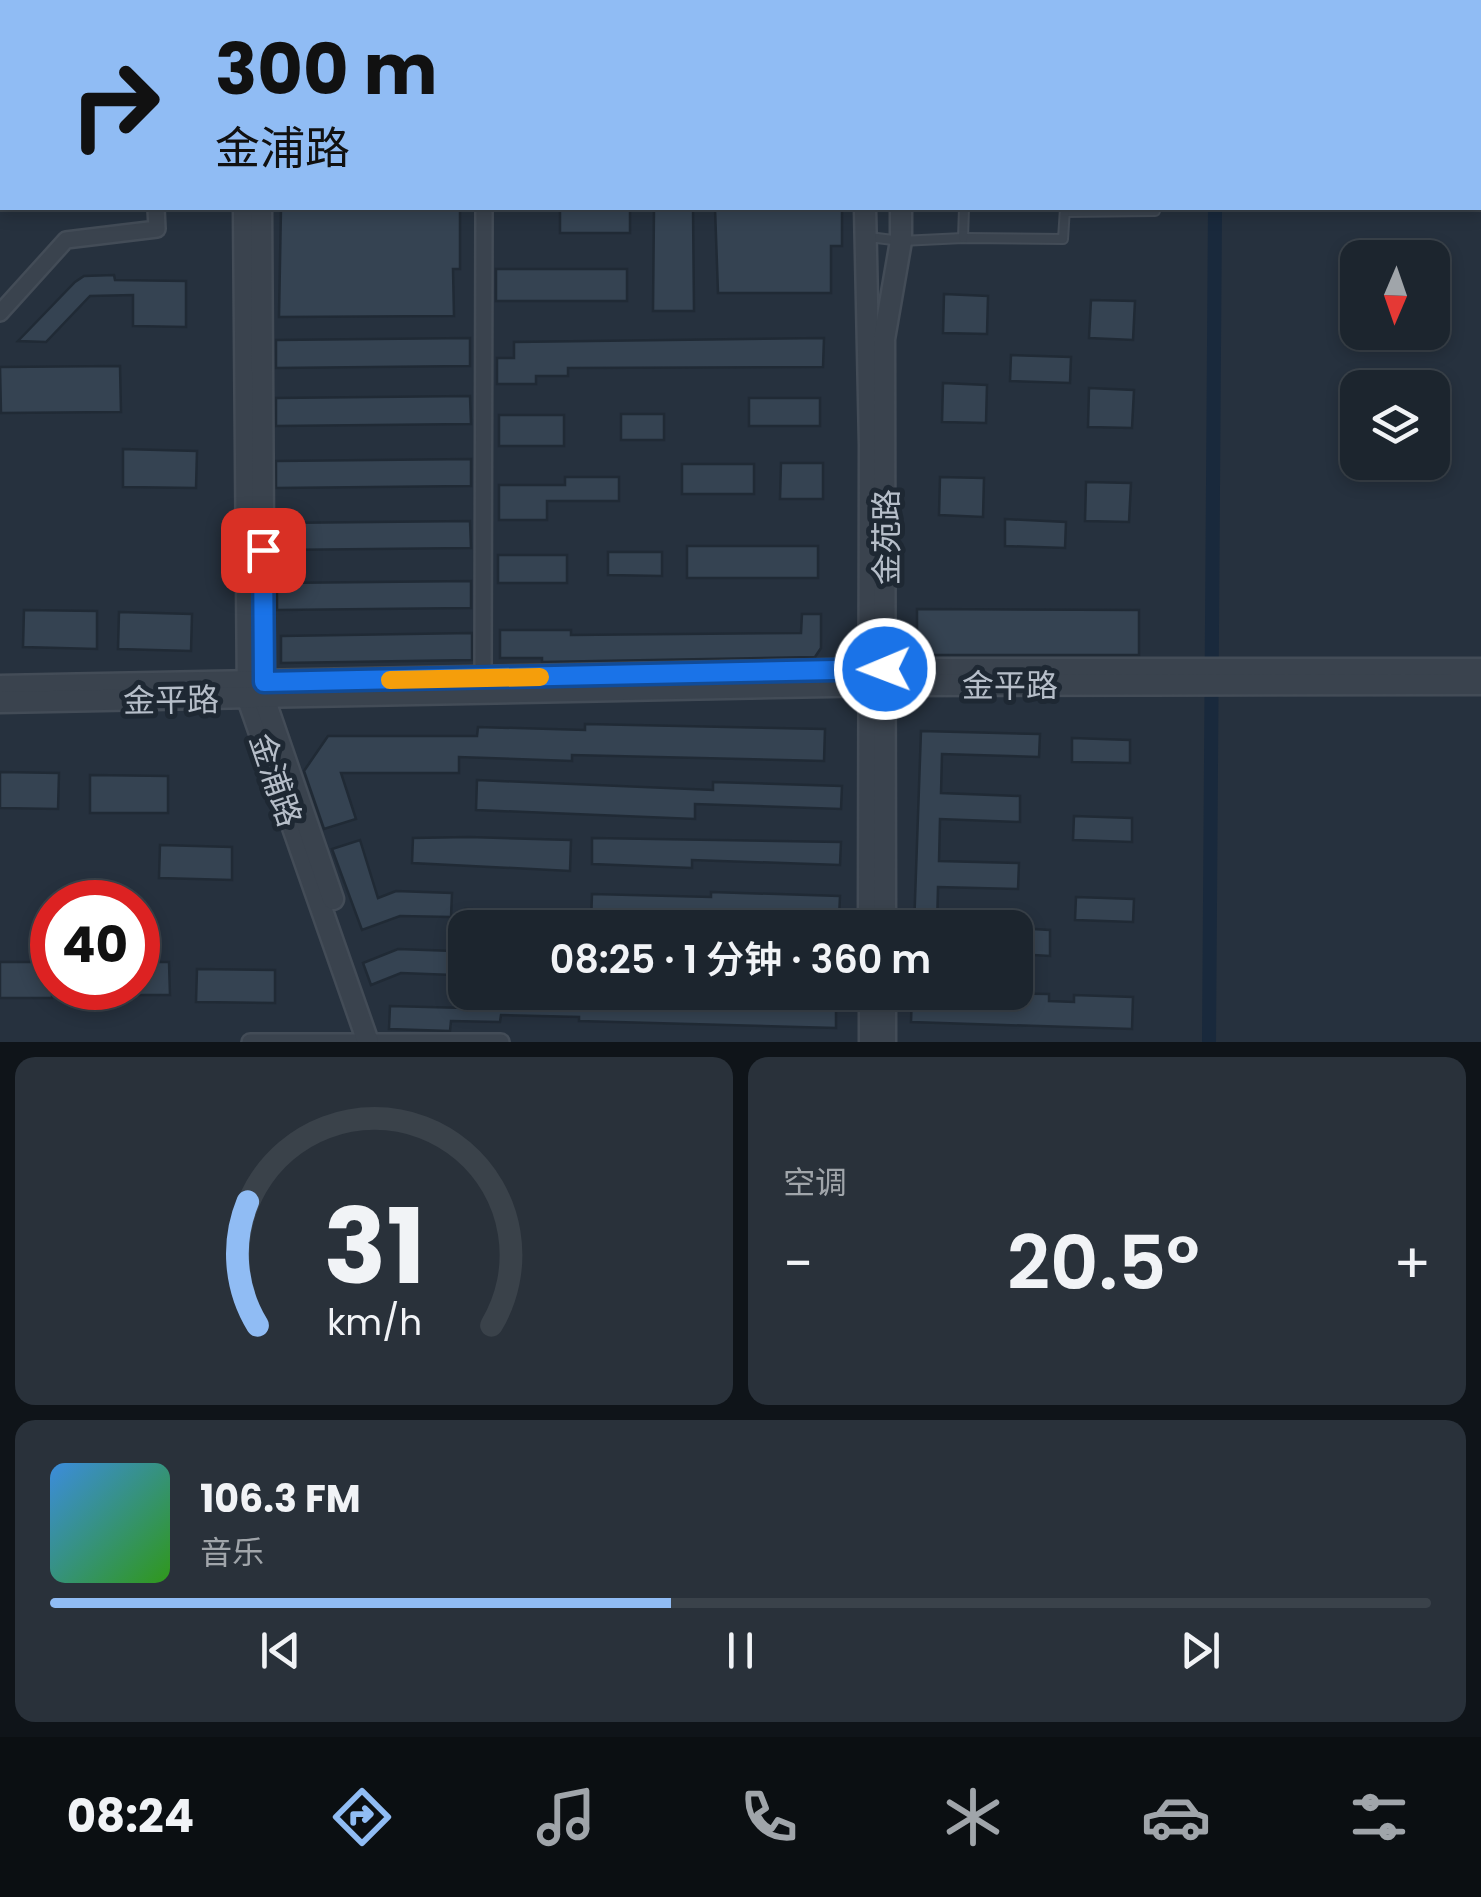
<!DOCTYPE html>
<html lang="zh">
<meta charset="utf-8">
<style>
:root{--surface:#1c252e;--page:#29313a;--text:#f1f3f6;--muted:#a0a5aa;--line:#3a424a;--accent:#90bcf4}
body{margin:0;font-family:Poppins,"Noto Sans SC",sans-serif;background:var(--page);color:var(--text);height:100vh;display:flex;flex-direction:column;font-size:38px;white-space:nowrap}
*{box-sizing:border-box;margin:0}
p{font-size:32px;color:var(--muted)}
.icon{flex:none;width:55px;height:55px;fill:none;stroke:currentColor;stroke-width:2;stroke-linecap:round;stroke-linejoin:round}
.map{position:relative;height:1042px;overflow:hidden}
.panel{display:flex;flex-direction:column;gap:15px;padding:15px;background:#0f1419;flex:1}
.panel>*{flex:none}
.top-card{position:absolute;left:0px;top:0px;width:1482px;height:210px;box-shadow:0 5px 15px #0003,0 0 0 2px var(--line);background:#90bcf4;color:#111;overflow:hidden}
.needle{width:65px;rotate:182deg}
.controls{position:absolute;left:1340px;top:240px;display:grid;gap:20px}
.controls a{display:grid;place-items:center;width:110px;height:110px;border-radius:20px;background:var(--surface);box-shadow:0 5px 15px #0003,0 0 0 2px var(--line);font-size:50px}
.speed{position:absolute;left:30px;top:880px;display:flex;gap:20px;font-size:50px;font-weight:700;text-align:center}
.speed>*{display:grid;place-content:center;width:130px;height:130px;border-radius:50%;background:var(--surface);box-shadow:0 5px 15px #0003,0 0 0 2px var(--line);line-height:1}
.speed .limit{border:15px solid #d22;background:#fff;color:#111}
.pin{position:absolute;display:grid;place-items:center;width:85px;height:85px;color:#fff;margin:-42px;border-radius:20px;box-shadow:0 5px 15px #0006}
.me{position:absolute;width:110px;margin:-55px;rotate:269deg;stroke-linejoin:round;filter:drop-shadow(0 0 8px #0008)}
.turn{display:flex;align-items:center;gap:35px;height:210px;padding:0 50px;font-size:45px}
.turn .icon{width:130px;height:130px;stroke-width:2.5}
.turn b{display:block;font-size:70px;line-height:85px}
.big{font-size:75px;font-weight:600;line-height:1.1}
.panel .widget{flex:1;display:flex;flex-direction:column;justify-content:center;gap:15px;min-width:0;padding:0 35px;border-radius:20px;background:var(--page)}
.panel .dial{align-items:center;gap:0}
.dial svg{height:260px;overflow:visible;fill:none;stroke:var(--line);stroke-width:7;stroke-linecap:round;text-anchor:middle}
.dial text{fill:var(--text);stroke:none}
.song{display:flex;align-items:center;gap:30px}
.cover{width:120px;height:120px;border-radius:15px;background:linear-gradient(135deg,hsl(210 70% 55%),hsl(110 70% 35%))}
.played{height:10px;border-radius:5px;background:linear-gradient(90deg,var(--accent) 45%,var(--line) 45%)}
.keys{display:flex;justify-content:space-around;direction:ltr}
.heat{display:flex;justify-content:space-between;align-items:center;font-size:55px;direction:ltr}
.panel .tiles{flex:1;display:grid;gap:15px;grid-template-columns:1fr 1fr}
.widget:last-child{grid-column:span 2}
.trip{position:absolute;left:448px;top:910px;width:585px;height:100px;border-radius:20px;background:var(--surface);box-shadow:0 5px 15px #0003,0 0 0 2px var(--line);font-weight:600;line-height:100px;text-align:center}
.tab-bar{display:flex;height:160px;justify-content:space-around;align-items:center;background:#0b0f12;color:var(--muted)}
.tab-bar .icon{width:70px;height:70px}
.tab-bar .current{color:var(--accent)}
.tab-bar b{font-size:45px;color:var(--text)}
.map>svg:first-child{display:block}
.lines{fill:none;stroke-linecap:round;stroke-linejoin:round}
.canal{stroke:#19293c;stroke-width:14}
.building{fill:#354352;stroke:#202a35;stroke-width:2.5}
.service-casing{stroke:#434c57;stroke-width:12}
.minor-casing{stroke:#434c57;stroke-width:20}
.tertiary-casing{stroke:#434c57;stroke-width:25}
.secondary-casing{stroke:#434c57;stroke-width:28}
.primary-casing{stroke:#434c57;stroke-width:30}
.service{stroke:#3a434e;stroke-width:8}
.minor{stroke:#3a434e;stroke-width:15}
.tertiary{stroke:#3a434e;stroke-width:20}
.secondary{stroke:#485361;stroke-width:22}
.primary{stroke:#58626e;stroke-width:25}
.route-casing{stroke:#114b97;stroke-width:25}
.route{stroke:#1a73e8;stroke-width:18}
.slow{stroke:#f59e0b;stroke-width:18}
.labels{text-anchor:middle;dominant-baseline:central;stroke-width:10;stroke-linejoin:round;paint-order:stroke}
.street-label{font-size:32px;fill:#b6bec9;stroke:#1e2833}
</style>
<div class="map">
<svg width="1481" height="1042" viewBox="0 0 1481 1042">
<rect width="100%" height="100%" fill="#26313e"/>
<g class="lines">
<!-- canal -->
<g class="canal">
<path d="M1215 0V2"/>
<path d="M1209 1042 1215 208"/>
</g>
</g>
<!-- building -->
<g class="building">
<path d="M281 208H460V269H453L454 316 279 317Z"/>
<rect x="560" y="208" width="70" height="25"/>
<path d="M654 208H693L694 311H653Z"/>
<path d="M715 208H842V246H831V293H718Z"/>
<rect x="496" y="269" width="131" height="32"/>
<path d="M114 275 115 280 186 281V327L133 326V295L90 296 46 342 18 341 75 282 84 276Z"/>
<path d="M944 294 988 296 987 334 943 333Z"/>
<path d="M1091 300 1135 301 1133 340 1089 338Z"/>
<path d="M470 338V366L276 368V340Z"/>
<path d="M824 338 823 367 568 368V376H536V384H497V358H514V342Z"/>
<path d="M1011 355 1071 357 1070 383 1010 381Z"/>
<path d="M120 366 121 412 1 413 0 367Z"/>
<path d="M943 383 987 385 986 423 942 422Z"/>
<path d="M1089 388 1134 390 1132 428 1088 427Z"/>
<path d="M470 396 471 424 276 426V398Z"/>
<rect x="749" y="398" width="71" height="28"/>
<rect x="621" y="414" width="43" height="26"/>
<rect x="499" y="415" width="65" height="31"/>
<path d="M123 449 197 451 196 488 123 487Z"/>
<path d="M471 459V486L276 488V461Z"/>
<path d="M781 463H823V499H780Z"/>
<rect x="682" y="464" width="72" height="30"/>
<path d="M565 477H619V501H547V520H499V485H565Z"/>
<path d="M940 477 984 478 983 517 939 515Z"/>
<path d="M1086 482 1131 483 1129 522 1085 521Z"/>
<path d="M1005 519 1066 522 1065 548 1005 546Z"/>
<path d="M470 521 471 548 277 550V523Z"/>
<rect x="687" y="546" width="131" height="32"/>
<path d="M608 552H662V576L608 575Z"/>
<rect x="498" y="555" width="69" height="28"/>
<path d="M471 581V608L277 610V583Z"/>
<path d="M917 609 1139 610V655H917Z"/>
<path d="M24 610 97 611V649L23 647Z"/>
<path d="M119 612 192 614 191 651 118 649Z"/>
<path d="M802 614H821V648L815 657 542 662V658H500V630H571V635L801 633Z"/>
<path d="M472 633V660L281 663V636Z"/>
<path d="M585 724 825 729 824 761 572 755V761L459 757V773H341L356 819 324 829 304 771 328 736H477L478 727 585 730Z"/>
<path d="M921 731 1040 734 1039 757 942 754 941 793 1020 796V822L940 819 939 861 1019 863 1018 889 938 887 937 928H914Z"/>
<path d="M1072 738 1130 740V763L1072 762Z"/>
<path d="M0 772 59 773 58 809 0 808Z"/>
<path d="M90 775 168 776V813H90Z"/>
<path d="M477 780 713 790V782L842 786 841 809 695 804V819L476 810Z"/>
<path d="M1074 816 1132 818V842L1073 840Z"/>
<path d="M469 837 571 840 570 871 412 863 413 838Z"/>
<path d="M592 838 841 842 840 865 692 860V868L592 864Z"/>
<path d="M360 840 378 898 396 891 452 893 451 917 400 916 362 930 332 849Z"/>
<path d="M160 845 232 847V880L159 878Z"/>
<path d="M711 892 840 896 839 919 697 914 696 926 591 923 592 894 711 897Z"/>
<path d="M1076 897 1134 899 1133 922 1075 920Z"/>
<path d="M465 909 572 912V928H464Z"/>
<path d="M1015 928 1050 930V956L1015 954Z"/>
<path d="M398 949 454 951 453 975 401 973 371 985 363 963Z"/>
<rect x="0" y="962" width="52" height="36"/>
<path d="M138 962H169L170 995H138Z"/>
<path d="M197 969 275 970V1003L196 1002Z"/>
<path d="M511 992 694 995V1001L836 1006V1028L579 1021V1017L501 1015 500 1022 451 1021 450 1031 389 1029 390 1006 464 1008V1001L511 1003Z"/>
<path d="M912 992 1049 994V1001L1074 1002V995L1133 997 1132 1029 911 1022Z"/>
</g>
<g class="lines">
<defs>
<g id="service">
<path d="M1083 2V0"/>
<path d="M1065 212 1155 211V208"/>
<path d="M869 237 901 241 963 238 1063 239 1065 208"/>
<path d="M963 238 964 208"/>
</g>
<g id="minor">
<path d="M0 313 66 240 157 229 156 208"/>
<path d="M483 685 484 208"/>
<path d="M250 1042H501"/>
</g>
<g id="tertiary">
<path d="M240 0V2"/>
<path d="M259 0V2"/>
<path d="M905 0V2"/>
<path d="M867 2V0"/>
<path d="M244 208 248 699 368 1042"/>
<path d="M261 208 264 698 333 899"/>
<path d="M865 208 870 445 869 928"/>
<path d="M0 686 885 669H1481"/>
<path d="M0 702 885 685 1481 684"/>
<path d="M885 928 884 339 901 241V208"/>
<path d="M870 992V1042"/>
<path d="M885 992V1042"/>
</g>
<g id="secondary">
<path d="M1149 0 1159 2"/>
<path d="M1414 2 1476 0"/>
</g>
<g id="primary">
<path d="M569 2 627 0"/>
<path d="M0 24H2"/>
</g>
</defs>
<!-- service casing -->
<use href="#service" class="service-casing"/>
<!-- minor casing -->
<use href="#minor" class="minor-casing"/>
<!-- tertiary casing -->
<use href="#tertiary" class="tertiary-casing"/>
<!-- secondary casing -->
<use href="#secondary" class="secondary-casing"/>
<!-- primary casing -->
<use href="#primary" class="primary-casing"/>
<!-- service -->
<use href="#service" class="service"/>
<!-- minor -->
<use href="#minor" class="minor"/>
<!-- tertiary -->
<use href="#tertiary" class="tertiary"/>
<!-- secondary -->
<use href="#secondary" class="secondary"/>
<!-- primary -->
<use href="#primary" class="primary"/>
</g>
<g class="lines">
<defs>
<path id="route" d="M263 550 264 682 885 669"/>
</defs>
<!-- route casing -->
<use href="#route" class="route-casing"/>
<!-- route -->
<use href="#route" class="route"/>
<!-- slow -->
<path class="slow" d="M390 680 540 677"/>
</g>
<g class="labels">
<!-- street labels -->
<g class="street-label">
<text transform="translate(886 537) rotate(-90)">金苑路</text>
<text x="1010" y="685">金平路</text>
<text transform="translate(171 700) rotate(-1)">金平路</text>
<text transform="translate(276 780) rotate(71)">金浦路</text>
</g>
</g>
</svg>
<div class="controls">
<a><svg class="needle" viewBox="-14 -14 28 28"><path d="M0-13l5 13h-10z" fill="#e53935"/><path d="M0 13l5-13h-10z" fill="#a0a5aa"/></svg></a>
<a><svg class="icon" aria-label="layers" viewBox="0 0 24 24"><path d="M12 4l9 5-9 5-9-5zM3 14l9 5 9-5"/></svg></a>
</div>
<div class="speed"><div class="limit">40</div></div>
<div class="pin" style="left:263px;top:550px;background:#d93025"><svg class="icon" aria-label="arrive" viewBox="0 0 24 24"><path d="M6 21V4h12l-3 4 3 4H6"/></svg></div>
<svg class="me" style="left:885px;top:669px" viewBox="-20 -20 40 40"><circle r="17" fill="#1a73e8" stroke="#fff" stroke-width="3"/><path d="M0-11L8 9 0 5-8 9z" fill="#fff"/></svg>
<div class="trip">08:25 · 1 分钟 · 360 m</div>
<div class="top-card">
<div class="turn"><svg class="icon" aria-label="right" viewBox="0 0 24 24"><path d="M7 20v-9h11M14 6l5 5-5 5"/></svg><div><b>300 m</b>金浦路</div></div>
</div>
</div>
<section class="panel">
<div class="tiles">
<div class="widget dial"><svg viewBox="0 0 100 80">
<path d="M14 69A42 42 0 1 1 86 69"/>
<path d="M14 69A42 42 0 0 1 11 31" stroke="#90bcf4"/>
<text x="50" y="56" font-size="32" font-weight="700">31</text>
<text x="50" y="72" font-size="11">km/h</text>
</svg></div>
<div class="widget"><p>空调</p>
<div class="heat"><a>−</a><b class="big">20.5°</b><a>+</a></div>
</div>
<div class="widget">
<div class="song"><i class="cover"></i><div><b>106.3 FM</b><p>音乐</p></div></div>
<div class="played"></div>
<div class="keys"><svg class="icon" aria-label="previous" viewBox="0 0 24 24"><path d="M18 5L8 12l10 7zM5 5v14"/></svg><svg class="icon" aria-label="pause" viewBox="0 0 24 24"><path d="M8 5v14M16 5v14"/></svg><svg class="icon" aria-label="next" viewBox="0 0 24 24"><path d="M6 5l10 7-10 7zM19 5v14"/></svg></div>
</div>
</div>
</section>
<nav class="tab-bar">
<b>08:24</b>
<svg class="icon current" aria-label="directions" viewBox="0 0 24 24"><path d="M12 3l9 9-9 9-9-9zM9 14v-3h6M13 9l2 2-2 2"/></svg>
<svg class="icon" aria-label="music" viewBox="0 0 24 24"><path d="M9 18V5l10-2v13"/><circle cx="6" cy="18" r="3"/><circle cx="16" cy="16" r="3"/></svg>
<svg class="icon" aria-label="phone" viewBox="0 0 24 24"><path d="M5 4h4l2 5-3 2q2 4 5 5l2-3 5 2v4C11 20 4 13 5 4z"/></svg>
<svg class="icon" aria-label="climate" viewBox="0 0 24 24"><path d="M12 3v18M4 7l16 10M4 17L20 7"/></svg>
<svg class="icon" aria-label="car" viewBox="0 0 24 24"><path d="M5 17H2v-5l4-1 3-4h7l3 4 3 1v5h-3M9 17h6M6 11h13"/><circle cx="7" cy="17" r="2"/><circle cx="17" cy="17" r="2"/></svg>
<svg class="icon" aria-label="filters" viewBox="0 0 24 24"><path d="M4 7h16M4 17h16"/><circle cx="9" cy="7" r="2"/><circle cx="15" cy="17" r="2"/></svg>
</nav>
